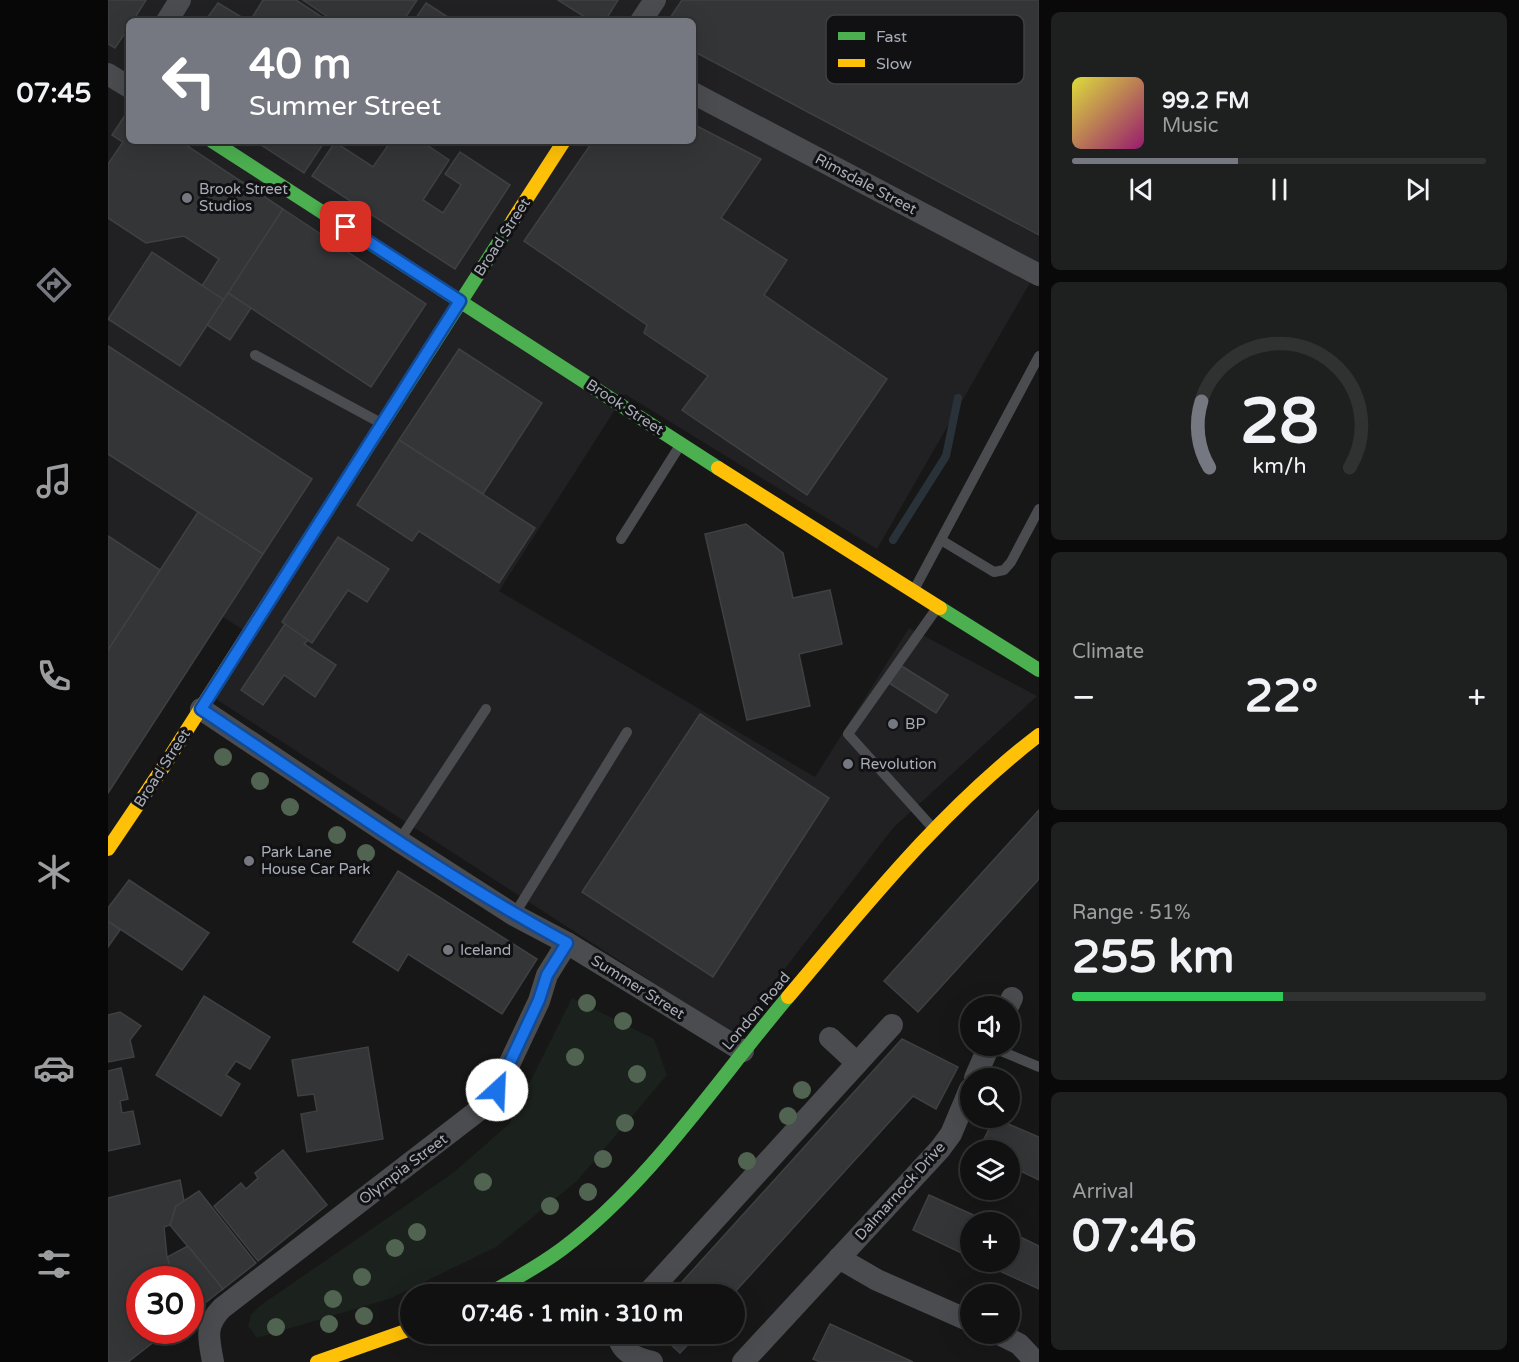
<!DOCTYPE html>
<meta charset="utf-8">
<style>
:root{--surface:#111;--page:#1e1f1f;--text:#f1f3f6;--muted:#9c9d9f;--line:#303131;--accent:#757880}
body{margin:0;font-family:"Varela Round",sans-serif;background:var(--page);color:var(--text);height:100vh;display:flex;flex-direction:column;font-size:22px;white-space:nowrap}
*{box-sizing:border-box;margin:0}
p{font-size:20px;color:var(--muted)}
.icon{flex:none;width:33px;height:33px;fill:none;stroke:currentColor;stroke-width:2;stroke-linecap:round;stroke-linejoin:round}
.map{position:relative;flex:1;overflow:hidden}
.side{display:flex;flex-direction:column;gap:12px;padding:12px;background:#090909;width:480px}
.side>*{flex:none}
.top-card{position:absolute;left:18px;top:18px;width:570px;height:126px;border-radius:9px;box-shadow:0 6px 24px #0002,0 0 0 2px var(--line);background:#757880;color:#fff;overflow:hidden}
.tools{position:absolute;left:852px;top:996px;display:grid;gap:12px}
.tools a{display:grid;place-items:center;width:60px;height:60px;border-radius:50%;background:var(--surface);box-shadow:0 6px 24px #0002,0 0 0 2px var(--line);font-size:30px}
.speed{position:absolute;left:18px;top:1266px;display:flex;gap:12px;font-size:30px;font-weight:700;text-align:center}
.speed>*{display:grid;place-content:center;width:78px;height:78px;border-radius:50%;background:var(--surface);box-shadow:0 6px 24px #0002,0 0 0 2px var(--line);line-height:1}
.speed .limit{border:9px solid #d22;background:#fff;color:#111}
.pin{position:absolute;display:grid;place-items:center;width:51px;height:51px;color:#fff;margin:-26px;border-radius:12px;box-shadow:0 3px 9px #0006}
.me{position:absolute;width:66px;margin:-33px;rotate:25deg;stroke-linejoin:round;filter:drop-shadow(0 0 4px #0008)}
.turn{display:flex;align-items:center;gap:21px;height:126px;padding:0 24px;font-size:27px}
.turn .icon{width:78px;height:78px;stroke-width:2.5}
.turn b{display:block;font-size:42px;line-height:51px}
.big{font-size:45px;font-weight:700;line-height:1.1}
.side .card{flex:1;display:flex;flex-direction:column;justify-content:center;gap:9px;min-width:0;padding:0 21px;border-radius:9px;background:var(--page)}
.side .dial{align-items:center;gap:0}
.dial svg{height:156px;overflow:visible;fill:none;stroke:var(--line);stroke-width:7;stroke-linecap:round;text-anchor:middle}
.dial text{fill:var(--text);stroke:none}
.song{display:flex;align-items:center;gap:18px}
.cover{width:72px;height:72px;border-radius:9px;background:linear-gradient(135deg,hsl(60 70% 55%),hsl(320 70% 35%))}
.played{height:6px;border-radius:3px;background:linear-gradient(90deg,var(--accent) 40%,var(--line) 40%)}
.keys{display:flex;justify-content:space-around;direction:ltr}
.heat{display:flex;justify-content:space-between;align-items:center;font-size:33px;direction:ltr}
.charge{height:9px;border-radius:4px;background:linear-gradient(90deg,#34c759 51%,var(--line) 0)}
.trip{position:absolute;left:292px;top:1284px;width:345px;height:60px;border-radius:30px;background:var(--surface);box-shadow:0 6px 24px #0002,0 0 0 2px var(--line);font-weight:700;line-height:60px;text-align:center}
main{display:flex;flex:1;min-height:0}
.menu{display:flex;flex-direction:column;width:108px;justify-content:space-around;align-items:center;background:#070707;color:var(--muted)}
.menu .icon{width:42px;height:42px}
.menu .selected{color:var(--accent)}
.menu b{font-size:27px;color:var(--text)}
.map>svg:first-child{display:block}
.built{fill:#212124;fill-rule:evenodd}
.green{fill:#1b211c}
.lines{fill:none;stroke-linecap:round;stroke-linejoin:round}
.stream{stroke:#2a3239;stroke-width:8}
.building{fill:#343537;stroke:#3f4043;stroke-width:1.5}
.path{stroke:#4d4e52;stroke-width:4;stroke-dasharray:3 4.5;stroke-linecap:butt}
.lane{stroke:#4b4c50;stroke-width:10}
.street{stroke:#4b4c50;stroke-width:22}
.fast{stroke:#4caf50;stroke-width:14}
.slow{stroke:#ffc107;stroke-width:14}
.tree{fill:#506451}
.route-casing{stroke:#114b97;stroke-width:15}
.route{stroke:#1a73e8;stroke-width:10}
.poi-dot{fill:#757880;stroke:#111113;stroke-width:2}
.labels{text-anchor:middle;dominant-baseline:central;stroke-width:6;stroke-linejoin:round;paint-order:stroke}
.street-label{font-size:15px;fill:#a8adb8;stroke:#111113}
.poi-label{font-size:15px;fill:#a8adb8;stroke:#111113;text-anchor:start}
.key{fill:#111113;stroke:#3e4045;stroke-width:1.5}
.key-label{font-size:16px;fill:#a8adb8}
</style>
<main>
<nav class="menu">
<b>07:45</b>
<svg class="icon selected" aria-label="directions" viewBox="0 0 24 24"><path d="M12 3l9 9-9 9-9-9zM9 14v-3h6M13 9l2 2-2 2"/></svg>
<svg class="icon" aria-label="music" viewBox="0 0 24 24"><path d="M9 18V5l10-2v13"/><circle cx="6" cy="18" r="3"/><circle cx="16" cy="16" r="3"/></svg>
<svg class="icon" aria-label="phone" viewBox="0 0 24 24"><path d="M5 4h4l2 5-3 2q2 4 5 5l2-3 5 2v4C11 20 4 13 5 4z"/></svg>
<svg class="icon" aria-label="climate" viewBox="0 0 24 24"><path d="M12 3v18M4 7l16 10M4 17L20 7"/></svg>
<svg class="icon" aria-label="car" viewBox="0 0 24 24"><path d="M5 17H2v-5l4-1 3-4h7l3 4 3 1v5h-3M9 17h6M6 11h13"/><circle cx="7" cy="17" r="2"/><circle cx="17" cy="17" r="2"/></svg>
<svg class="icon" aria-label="filters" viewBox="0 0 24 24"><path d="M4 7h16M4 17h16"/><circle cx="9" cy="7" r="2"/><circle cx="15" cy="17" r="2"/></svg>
</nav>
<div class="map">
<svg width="931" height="1362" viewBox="0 0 931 1362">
<rect width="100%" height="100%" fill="#171717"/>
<!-- built -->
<path class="built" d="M0 0H931V267L769 549 517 394 391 591 707 777 801 628 929 696 785 828 626 1035 105 697 143 635 0 543ZM21 21H585V141H21Z"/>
<!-- green -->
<path class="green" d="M464 998 546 1039 559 1075 469 1181 388 1247 281 1299 149 1338 140 1326 143 1315 153 1305 345 1173 401 1124Z"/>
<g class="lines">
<!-- stream -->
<path class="stream" d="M785 540 838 456 850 398"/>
</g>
<!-- building -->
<g class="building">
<path d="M0 0H38L25 21H21V27L7 48 0 44Z"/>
<path d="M155 0H188L220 21H142Z"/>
<path d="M195 0H309L295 21H226Z"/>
<path d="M450 0H510L497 21H483Z"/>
<path d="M574 0H931V235L585 51V21H560Z"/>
<path d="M110 3 140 21H97Z"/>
<path d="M318 3 346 21H306Z"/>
<path d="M21 109V141H72L175 209 116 300 94 286 111 259 76 236 38 243 0 218V164L15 142 4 135Z"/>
<path d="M585 124 653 159 613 218 679 260 656 295 779 379 699 495 574 410 600 376 536 333 539 325 416 241 485 141H585Z"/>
<path d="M147 141H217L196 173Z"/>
<path d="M283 141H313L341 160 315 200 335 213 353 185 337 174 352 152 402 185 347 269 204 176 227 142 265 167Z"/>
<path d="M175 209 318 304 263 387 120 293Z"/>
<path d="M44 252 116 300 72 366 0 319Z"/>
<path d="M120 293 143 308 122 340 99 325Z"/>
<path d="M0 346 204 479 155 554 0 454Z"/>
<path d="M351 349 434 403 375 494 291 440Z"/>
<path d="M291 440 427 528 391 583 311 531 304 541 249 505Z"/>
<path d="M90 512 155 554 0 793V650Z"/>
<path d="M638 524 675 553 685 598 722 590 734 644 691 654 702 706 639 720 597 534Z"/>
<path d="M0 536 52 570 0 650Z"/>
<path d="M230 537 281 569 259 602 240 590 204 643 174 622Z"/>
<path d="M177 624 200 640 196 644 228 665 207 697 176 675 155 705 133 690Z"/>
<path d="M792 665 840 695 828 713 781 683Z"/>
<path d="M592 714 721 798 605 977 474 892Z"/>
<path d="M931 810V879L810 1012 776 981Z"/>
<path d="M290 871 429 959 394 1014 300 954 290 971 245 942Z"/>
<path d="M21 880 101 933 74 970 0 921V908Z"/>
<path d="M0 921 12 930 0 947Z"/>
<path d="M96 996 162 1037 142 1069 128 1061 118 1075 132 1084 113 1116 48 1075Z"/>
<path d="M12 1012 33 1026 22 1040 26 1057 0 1062V1015Z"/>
<path d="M794 1039 850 1067 828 1109 805 1096 625 1294H563Z"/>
<path d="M260 1047 275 1139 199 1152 193 1114 209 1111 206 1094 190 1096 184 1060Z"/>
<path d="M13 1068 20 1099 12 1101 14 1113 25 1111 32 1144 0 1151V1071Z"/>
<path d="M886 1118 931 1137V1180L902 1166V1150H871Z"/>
<path d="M175 1150 219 1205 150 1261 106 1206 133 1183 138 1189 150 1178 147 1173Z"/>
<path d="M72 1180 76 1201 68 1206 62 1225 56 1227 59 1257 67 1280H32V1330H61L20 1362H0V1198Z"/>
<path d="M91 1191 148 1263 115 1289 62 1225 68 1206Z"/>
<path d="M821 1195 881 1222H862V1257L805 1230Z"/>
<path d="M902 1232 931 1246V1289L872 1262H902Z"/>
<path d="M80 1246 115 1289 88 1310 82 1304V1280H67L59 1257Z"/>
<path d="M722 1324 805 1362H712L705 1359Z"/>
<path d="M551 1334H590L572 1353Z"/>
</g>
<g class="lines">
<!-- path -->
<path class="path" d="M330 1339 340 1334"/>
<!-- lane -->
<g class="lane">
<path d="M147 355 271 422"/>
<path d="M513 539 571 447"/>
<path d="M833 540 886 572 896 570 903 562 931 509"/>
<path d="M807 588 931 356"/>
<path d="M823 826 740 734 829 608"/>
<path d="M291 841 378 709"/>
<path d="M406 915 519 732"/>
<path d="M881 1046 931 1067"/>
</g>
<!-- street -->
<g class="street">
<path d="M59 21 72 0"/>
<path d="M533 21 547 0"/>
<path d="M0 74 21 87"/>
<path d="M585 93 931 275"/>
<path d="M93 709 291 841 406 915 459 943 635 1051"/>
<path d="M900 1006 904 998"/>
<path d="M722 1038 749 1063"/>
<path d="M867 1078 881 1046"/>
<path d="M731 1258 769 1280 862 1321"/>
<path d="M539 1294 784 1025"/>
<path d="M510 1334C512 1352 528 1358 544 1362"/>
<path d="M891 1334 911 1344 928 1362"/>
<path d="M105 1362C101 1339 96 1326 114 1308L380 1103 389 1090 431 1001 439 975 459 943"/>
<path d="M635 1362 832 1149 843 1134 862 1089"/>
</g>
<!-- fast -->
<g class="fast">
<path d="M104 141 610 468"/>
<path d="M197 545 405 220"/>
<path d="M832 608 931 670"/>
<path d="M380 1294C406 1280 431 1266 454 1249 543 1182 608 1082 680 997"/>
</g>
<!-- slow -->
<g class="slow">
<path d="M405 220 456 141"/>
<path d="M610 468 832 608"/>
<path d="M0 849 56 766 197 545"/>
<path d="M680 997C758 905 834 809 931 735"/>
<path d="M209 1362 303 1329"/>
</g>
</g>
<!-- trees -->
<g class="tree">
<circle cx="115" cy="757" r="9"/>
<circle cx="152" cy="781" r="9"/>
<circle cx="182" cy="807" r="9"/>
<circle cx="229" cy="835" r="9"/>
<circle cx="258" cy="853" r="9"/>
<circle cx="479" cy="1003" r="9"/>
<circle cx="515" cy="1021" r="9"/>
<circle cx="467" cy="1057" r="9"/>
<circle cx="529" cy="1074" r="9"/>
<circle cx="694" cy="1090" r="9"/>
<circle cx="680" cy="1116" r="9"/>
<circle cx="517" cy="1123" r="9"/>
<circle cx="495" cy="1159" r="9"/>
<circle cx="639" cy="1161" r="9"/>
<circle cx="375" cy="1182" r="9"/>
<circle cx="480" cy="1192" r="9"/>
<circle cx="442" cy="1206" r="9"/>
<circle cx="309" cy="1232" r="9"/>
<circle cx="287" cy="1248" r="9"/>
<circle cx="254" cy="1277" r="9"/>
<circle cx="225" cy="1299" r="9"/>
<circle cx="256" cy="1316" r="9"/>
<circle cx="221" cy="1324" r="9"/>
<circle cx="168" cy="1327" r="9"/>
</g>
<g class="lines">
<defs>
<path id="route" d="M238 227 352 301 93 709C213 789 332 874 459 943L439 975 431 1000 389 1090"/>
</defs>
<!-- route casing -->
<use href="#route" class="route-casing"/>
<!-- route -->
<use href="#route" class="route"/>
</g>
<!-- markers -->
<g class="poi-dot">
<circle cx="79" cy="198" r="6"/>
<circle cx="785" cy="724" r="6"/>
<circle cx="740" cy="764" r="6"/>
<circle cx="141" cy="861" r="6"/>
<circle cx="340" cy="950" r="6"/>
</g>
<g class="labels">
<!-- street labels -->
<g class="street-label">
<text transform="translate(758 184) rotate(28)">Rimsdale Street</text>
<text transform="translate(394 237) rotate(-57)">Broad Street</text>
<text transform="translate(517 407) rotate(33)">Brook Street</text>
<text transform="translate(54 768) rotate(-57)">Broad Street</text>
<text transform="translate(530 987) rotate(32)">Summer Street</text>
<text transform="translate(648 1011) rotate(-50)">London Road</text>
<text transform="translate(295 1169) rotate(-37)">Olympia Street</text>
<text transform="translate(792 1191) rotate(-48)">Dalmarnock Drive</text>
</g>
<!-- poi labels -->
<g class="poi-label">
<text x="91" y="189">Brook Street<tspan x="91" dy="17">Studios</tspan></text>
<text x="797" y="724">BP</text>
<text x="752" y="764">Revolution</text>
<text x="153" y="852">Park Lane<tspan x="153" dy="17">House Car Park</tspan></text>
<text x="352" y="950">Iceland</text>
</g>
</g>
<!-- legend -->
<rect x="718" y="15" width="198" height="69" rx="9" class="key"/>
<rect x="730" y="32" width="27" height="8" fill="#4caf50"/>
<rect x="730" y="59" width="27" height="8" fill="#ffc107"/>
<g class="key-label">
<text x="768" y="42">Fast</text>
<text x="768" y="69">Slow</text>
</g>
</svg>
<div class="tools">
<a><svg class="icon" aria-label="sound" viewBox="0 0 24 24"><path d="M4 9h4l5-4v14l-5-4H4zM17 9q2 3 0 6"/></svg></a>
<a><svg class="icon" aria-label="search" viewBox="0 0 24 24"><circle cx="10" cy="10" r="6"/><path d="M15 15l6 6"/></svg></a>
<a><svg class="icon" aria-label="layers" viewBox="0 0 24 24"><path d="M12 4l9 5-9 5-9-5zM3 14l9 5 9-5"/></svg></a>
<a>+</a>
<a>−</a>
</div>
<div class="speed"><div class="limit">30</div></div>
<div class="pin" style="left:238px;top:227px;background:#d93025"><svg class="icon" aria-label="arrive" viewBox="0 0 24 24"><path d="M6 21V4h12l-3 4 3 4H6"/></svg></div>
<svg class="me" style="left:389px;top:1090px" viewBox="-20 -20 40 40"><circle r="19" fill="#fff"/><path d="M0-13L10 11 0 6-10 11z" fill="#1a73e8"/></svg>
<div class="trip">07:46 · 1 min · 310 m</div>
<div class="top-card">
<div class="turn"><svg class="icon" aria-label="left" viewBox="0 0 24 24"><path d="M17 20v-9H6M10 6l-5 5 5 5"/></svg><div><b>40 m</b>Summer Street</div></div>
</div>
</div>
<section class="side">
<div class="card">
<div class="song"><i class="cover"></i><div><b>99.2 FM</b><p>Music</p></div></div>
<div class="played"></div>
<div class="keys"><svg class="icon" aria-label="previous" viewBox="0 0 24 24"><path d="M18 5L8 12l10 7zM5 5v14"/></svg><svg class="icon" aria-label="pause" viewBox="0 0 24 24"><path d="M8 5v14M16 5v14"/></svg><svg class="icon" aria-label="next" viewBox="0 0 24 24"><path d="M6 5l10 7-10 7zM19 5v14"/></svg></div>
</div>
<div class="card dial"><svg viewBox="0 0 100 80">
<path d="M14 69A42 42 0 1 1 86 69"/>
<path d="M14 69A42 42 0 0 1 10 35" stroke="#757880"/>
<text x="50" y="56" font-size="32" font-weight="700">28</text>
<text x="50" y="72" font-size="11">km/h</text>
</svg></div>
<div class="card"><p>Climate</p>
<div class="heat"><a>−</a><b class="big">22°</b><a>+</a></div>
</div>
<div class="card"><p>Range · 51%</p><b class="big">255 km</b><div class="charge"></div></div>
<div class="card"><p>Arrival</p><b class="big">07:46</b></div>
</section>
</main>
